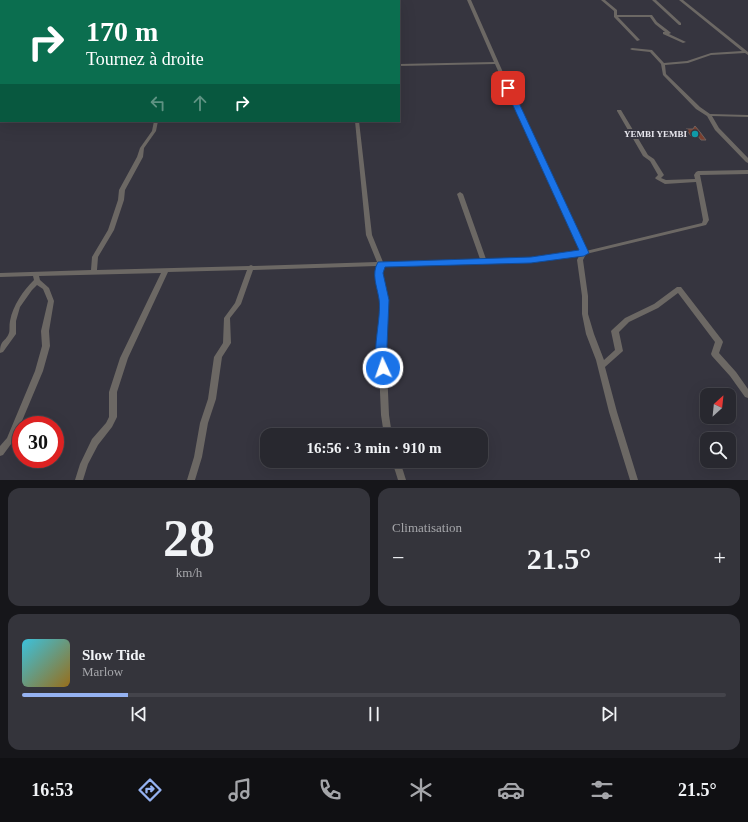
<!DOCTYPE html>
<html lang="fr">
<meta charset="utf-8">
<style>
:root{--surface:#28282f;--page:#34343b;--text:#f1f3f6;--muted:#a5a6aa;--line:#44444b;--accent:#95b2f1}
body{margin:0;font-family:Georgia,serif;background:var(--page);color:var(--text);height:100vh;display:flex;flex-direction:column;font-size:15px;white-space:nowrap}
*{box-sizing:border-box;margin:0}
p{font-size:13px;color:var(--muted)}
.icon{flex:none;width:22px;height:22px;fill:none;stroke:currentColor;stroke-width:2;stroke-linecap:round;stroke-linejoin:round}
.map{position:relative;height:480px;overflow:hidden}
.sheet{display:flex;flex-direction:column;gap:8px;padding:8px;background:#16161a;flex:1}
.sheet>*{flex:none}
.guide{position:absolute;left:0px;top:0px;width:400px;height:122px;box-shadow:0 4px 16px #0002,0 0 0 1px var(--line);background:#0b6e4f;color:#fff;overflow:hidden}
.needle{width:26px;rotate:27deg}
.fabs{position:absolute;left:700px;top:388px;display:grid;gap:8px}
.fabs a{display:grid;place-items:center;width:36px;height:36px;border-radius:8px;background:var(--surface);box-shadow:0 4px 16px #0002,0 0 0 1px var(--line);font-size:20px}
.speed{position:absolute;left:12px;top:416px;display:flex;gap:8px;font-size:20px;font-weight:700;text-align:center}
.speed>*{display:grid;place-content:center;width:52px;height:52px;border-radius:50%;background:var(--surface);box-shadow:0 4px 16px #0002,0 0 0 1px var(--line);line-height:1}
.speed .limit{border:6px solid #d22;background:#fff;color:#111}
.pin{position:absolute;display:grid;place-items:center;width:34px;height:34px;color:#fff;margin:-17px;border-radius:8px;box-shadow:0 2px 6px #0006}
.me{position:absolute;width:44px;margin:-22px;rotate:357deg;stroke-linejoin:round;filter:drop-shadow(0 0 3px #0008)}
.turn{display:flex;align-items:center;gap:14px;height:84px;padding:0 20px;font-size:18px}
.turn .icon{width:52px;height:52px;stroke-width:2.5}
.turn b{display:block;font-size:28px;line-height:34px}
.lanes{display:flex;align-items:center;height:38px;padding:0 20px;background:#0003;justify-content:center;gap:20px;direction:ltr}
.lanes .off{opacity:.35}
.big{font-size:30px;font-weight:700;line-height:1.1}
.sheet .widget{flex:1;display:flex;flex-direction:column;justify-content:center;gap:6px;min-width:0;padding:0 14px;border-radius:12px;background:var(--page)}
.sheet .dial{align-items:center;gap:0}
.dial b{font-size:52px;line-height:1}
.song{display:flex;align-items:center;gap:12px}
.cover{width:48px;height:48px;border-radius:6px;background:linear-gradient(135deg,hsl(190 70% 55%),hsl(40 70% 35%))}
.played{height:4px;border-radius:2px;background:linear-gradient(90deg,var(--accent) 15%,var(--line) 15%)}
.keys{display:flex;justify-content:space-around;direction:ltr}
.heat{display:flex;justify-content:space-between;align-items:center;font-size:22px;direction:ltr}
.sheet .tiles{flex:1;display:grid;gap:8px;grid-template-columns:1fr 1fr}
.widget:last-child{grid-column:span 2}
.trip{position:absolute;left:260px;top:428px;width:228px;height:40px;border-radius:12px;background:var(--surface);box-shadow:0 4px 16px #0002,0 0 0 1px var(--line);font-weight:700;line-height:40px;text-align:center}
.dock{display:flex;height:64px;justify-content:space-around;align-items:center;background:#101013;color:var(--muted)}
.dock .icon{width:28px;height:28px}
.dock .on{color:var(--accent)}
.dock b{font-size:18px;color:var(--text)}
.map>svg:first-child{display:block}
.building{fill:#7c3f2e;stroke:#70635f}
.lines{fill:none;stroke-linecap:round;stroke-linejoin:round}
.minor{fill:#6c6864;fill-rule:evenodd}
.route{fill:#1a73e8;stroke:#114b97}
.culture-dot{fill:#0f9aa8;stroke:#36353f;stroke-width:1.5}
.labels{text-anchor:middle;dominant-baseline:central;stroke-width:4;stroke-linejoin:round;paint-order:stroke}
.far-poi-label{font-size:9px;font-weight:bold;fill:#e7e6ed;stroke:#36353f;text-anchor:end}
</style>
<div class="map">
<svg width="748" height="480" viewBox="0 0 748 480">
<rect width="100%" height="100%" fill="#36353f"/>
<!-- building -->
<path class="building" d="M695 126 700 132 706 140H701L698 136H691L686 129H693Z"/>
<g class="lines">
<!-- minor -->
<g class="minor">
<path d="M76 0H80L79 1H75Z"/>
<path d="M183 0H188L186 1H181Z"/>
<path d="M191 0H196L195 1H190Z"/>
<rect x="291" y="0" width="4" height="1"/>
<rect x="352" y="0" width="4" height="1"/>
<path d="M467 0H471L535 145 586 251 702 223 703 220 696 182 665 184 656 179 655 178 658 175 650 161 643 156 617 111V110H621L648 155 654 159 664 175 661 178 666 180 695 179 694 175 696 172 698 171 748 170V174L700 175 709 220 706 225 586 254 583 260 588 296V314L594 334 604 360 615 350 611 331 613 329 625 318 654 304 677 287H681L722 340 723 342 719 353 736 372 748 389V398L745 397 730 376 712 356 711 354 715 342 678 293 658 308 629 322 619 332 623 351 605 367 617 412 638 480H630L609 412 596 360 586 334 582 314V296L577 260 579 256 531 262 383 266 381 273 387 300 386 346 389 415 392 435H384L381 415 378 346 381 300 375 273 377 266 253 270 241 304 230 318 231 343 222 357 216 399 208 423 202 457 195 480H187L194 457 200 423 208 399 214 357 223 343 224 318 235 303 247 270 168 272 128 358 117 392V417L112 427 98 445 88 464 83 480H75L80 464 92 439 106 423 109 417V392L120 358 161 273 39 276 40 280 49 288 54 301 49 331 50 346 43 371 14 440 3 455 0 456V446L7 438 35 371 42 346 41 331 48 301 43 289 37 285 32 290 20 307 16 321V334L3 352 0 353C0 339 5 343 9 333 10 330 9 325 10 321 13 305 23 291 34 280L33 276 0 277V273L91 270 92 257 108 230 118 200 119 190 137 157 140 148 152 131 154 121H158L156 131 144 148 143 157 125 190 124 200 114 230 98 257 97 270 249 266 251 265 253 266 377 262 366 235 355 121H359L372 235 383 262 480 259 457 194 460 192 463 194 486 259 531 258 580 252 531 145 495 64 399 66V64L494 62Z"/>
<path d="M601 0H605L617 10V15H652L657 22 670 32 671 33 669 34 686 42 683 43 663 34V32H665L655 24 650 17H618L640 40 637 41 614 17V11Z"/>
<path d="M652 0H656L681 23V25H679Z"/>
<path d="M679 0H683L748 52V55L745 53 711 55 688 63 665 65 666 74 700 107 710 114 748 115V117L712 116 719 128 748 158V163L746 162 715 130 707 116 696 109 663 75 661 64 650 52 632 50 630 49 632 48 652 50 664 63 687 61 711 53 742 51Z"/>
<rect x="0" y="79" width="1" height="2"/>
<path d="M392 461H400L406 480H398Z"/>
</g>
</g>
<!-- route -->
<path class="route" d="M508 87 512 88 589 253 584 256 531 263 385 267 383 273 389 300 387 346 389 368 387 371H379C370 355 382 318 379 299 377 286 371 274 378 262L531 257 579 250 505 88Z"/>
<!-- markers -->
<circle class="culture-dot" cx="695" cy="134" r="4"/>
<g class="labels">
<!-- far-poi labels -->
<g class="far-poi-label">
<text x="687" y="134">YEMBI YEMBI</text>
</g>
</g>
</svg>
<div class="fabs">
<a><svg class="needle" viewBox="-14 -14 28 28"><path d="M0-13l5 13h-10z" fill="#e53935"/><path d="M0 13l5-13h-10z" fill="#a5a6aa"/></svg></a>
<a><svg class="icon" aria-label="search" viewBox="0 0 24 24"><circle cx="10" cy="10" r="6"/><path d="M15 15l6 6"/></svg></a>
</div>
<div class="speed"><div class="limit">30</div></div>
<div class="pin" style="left:508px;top:88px;background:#d93025"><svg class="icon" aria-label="arrive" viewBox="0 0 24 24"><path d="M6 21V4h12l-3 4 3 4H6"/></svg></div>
<svg class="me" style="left:383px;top:368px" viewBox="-20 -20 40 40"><circle r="17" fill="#1a73e8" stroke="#fff" stroke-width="3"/><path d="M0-11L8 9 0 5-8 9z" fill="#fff"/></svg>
<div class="trip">16:56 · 3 min · 910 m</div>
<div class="guide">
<div class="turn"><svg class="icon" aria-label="right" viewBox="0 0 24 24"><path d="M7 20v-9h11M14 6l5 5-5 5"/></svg><div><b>170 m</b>Tournez à droite</div></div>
<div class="lanes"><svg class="icon off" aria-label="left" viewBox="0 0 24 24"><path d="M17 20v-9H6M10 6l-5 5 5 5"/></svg><svg class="icon off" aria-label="ahead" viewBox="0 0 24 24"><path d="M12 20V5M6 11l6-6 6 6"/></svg><svg class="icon" aria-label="right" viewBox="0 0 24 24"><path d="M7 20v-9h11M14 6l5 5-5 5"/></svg></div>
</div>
</div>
<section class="sheet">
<div class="tiles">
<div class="widget dial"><b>28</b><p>km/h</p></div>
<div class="widget"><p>Climatisation</p>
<div class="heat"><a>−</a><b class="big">21.5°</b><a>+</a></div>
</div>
<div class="widget">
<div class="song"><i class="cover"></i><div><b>Slow Tide</b><p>Marlow</p></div></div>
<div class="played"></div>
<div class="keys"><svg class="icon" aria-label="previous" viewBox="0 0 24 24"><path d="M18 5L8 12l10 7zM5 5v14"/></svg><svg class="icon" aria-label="pause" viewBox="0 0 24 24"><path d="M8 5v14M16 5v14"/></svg><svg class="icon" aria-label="next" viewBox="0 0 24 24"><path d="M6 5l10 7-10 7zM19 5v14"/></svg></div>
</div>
</div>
</section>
<nav class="dock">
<b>16:53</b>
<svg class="icon on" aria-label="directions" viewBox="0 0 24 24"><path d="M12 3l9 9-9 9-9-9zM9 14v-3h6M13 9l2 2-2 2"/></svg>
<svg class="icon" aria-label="music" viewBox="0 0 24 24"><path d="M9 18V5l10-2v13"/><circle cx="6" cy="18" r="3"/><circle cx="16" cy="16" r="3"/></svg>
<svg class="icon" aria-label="phone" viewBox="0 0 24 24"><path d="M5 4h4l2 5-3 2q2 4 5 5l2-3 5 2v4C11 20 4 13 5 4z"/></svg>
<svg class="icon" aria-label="climate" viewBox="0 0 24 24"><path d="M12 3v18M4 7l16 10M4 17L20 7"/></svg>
<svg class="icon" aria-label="car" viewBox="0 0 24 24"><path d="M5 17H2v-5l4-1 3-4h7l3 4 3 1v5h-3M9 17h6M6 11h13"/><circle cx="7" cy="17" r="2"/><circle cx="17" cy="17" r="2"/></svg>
<svg class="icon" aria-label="filters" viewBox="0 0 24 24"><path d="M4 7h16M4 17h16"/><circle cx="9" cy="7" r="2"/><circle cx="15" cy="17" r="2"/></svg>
<b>21.5°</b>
</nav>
